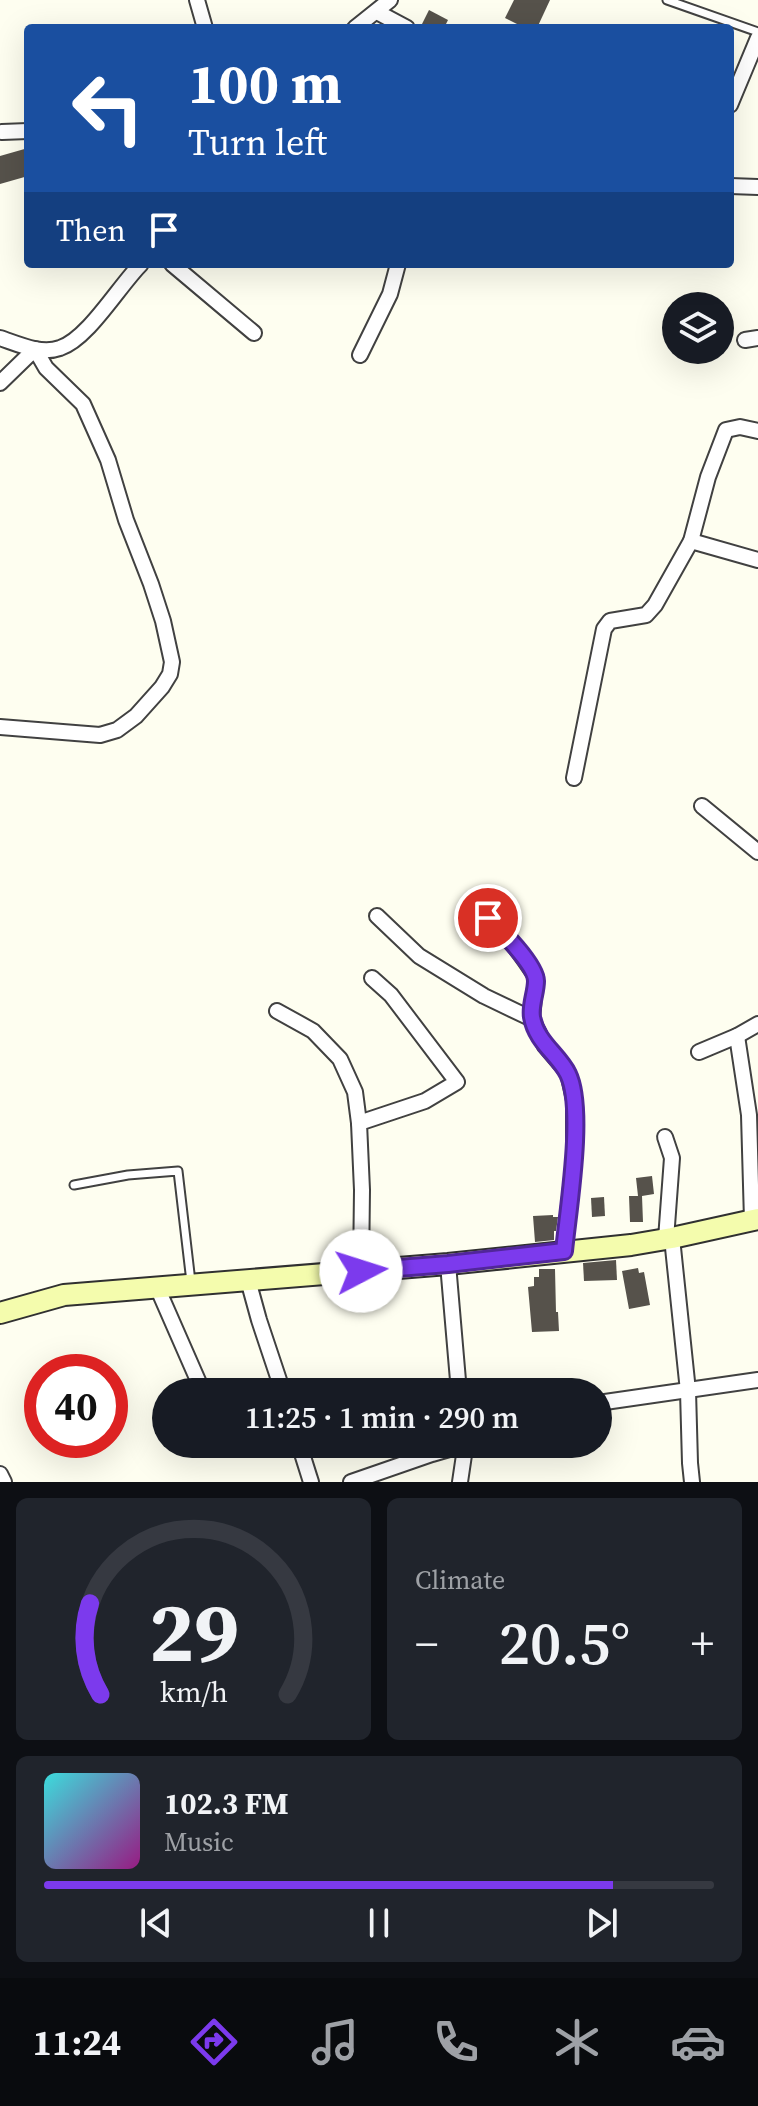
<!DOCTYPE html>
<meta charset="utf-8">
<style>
:root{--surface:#171b24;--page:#20242c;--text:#f1f3f6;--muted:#9ea1a6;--line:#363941;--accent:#7c3aed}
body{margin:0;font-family:"Source Serif 4",serif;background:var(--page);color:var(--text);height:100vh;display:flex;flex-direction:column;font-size:30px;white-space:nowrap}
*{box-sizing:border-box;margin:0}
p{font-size:26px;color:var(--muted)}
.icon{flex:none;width:44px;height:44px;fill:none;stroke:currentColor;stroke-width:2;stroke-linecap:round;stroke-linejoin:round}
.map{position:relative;height:1482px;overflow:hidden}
.side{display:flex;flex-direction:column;gap:16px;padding:16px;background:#0d0f14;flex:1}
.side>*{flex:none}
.banner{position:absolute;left:24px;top:24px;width:710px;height:244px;border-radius:8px;box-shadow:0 8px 32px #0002;background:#1a4fa0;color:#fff;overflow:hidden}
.fabs{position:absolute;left:662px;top:292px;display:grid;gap:16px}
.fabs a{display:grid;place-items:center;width:72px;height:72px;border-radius:50%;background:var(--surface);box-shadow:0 8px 32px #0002;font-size:40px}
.speed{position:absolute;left:24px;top:1354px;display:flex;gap:16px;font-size:40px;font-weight:700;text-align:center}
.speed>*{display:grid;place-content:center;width:104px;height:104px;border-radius:50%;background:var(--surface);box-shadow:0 8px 32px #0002;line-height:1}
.speed .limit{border:12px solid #d22;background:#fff;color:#111}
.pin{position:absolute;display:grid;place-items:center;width:68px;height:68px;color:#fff;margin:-34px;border:4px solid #fff;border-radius:50%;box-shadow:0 2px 8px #0007}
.me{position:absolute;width:88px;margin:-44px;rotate:85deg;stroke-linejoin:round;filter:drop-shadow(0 0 6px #0008)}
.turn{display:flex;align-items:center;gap:28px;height:168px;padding:0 32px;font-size:36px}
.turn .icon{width:104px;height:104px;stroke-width:2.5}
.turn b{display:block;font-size:56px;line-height:68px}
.then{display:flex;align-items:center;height:76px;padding:0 32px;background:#0003;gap:16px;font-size:30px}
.big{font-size:60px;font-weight:600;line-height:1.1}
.side .widget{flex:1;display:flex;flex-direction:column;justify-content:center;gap:12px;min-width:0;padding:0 28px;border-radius:12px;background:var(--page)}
.side .dial{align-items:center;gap:0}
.dial svg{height:208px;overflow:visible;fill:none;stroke:var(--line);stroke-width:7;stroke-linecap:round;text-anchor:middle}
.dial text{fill:var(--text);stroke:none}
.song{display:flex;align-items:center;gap:24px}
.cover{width:96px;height:96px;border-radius:12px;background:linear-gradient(135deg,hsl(180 70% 55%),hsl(310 70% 35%))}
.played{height:8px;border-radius:4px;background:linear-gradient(90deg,var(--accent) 85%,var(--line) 85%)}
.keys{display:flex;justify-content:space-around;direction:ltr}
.heat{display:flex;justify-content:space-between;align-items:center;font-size:44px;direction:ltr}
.side .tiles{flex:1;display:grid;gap:16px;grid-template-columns:1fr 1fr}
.widget:last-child{grid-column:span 2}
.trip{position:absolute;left:152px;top:1378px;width:460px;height:80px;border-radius:40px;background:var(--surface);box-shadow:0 8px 32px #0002;font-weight:600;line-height:80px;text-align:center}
.dock{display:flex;height:128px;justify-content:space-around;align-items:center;background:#090b0e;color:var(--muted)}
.dock .icon{width:56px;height:56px}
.dock .current{color:var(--accent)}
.dock b{font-size:36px;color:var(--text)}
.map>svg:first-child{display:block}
.building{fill:#56524b}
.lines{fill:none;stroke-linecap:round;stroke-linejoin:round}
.lane-casing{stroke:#414141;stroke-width:11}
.street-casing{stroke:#414141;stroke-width:18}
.secondary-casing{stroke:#303030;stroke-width:24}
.lane{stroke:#fff;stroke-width:7}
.street{stroke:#fff;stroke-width:14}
.secondary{stroke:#f4fcad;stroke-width:20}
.route-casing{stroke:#51269a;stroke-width:20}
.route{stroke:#7c3aed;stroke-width:14}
</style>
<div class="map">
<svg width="758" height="1482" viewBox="0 0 758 1482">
<rect width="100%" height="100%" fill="#fefef0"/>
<!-- building -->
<g class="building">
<path d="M514 0H550L537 28H525L505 18Z"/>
<path d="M429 10 448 20 444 28H420Z"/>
<path d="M28 148V176L0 184V156Z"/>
<path d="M652 1176 654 1194 642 1196 643 1222H630L629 1196H638L636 1178Z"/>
<path d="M604 1197 605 1216 592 1217 591 1198Z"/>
<path d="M553 1215V1217H558L556 1231H554V1240L535 1242 533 1216Z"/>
<path d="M616 1260 617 1280 584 1281 583 1263Z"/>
<path d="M638 1268 639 1273 644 1272 650 1305 629 1309 622 1271Z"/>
<path d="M539 1269H555L556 1312H558L559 1331 532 1332 528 1287 534 1286V1277H539Z"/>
</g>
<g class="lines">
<defs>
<g id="lane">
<path d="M667 0 758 32"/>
<path d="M74 1185 128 1175 178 1171 191 1282"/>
</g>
<g id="street">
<path d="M197 0 205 28"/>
<path d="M377 12 407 28"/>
<path d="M355 28 390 0"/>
<path d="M730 105 758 38"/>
<path d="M2 132 28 131"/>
<path d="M730 186 758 187"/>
<path d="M172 264 254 333"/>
<path d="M0 338C18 344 41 355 60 348 88 339 119 286 141 264"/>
<path d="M745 340 758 338"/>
<path d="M360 355 390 294 398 264"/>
<path d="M0 383 35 349 46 368 83 404 108 460 126 520 151 584 163 621 172 662 170 674 162 687 136 716 117 730 100 735 0 727"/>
<path d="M691 541 758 560"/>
<path d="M574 778 604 629 610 621 646 615 655 605 691 541 708 477 726 430 740 427 758 431"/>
<path d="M702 806 758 852"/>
<path d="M472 907C500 925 518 949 536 977L532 1019 545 1046 568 1073 574 1100V1159L564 1251"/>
<path d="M377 916 419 956 484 996 532 1019"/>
<path d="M277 1011 313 1031 340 1059 355 1092 359 1123"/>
<path d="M737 1036 749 1115 752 1220"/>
<path d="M699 1052 737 1036 758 1024"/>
<path d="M665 1137 672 1158 666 1239"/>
<path d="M672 1238 688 1391 690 1463 692 1482"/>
<path d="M448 1264 459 1392"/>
<path d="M361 1271 362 1190 359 1123 425 1101 457 1082 391 995 372 978"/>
<path d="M248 1280 259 1320 283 1392"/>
<path d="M157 1287 203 1392"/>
<path d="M598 1403 758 1380"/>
<path d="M299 1444 311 1482"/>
<path d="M0 1474 4 1482"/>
<path d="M351 1482 432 1454 463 1445"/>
<path d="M460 1482 464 1455 463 1444"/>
</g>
<path id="secondary" d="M0 1313 64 1295 448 1264 631 1245 672 1238 758 1219"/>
</defs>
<!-- lane casing -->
<use href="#lane" class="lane-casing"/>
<!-- street casing -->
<use href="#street" class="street-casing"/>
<!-- secondary casing -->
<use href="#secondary" class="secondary-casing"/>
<!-- lane -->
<use href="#lane" class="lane"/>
<!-- street -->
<use href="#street" class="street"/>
<!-- secondary -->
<use href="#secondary" class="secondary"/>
</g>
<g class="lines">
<defs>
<path id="route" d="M361 1271 448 1264 564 1251C568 1210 585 1109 568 1074 559 1055 536 1042 532 1017 530 1005 536 993 536 981 536 965 500 929 488 918"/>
</defs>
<!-- route casing -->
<use href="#route" class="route-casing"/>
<!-- route -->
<use href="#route" class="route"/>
</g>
</svg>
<div class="fabs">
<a><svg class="icon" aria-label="layers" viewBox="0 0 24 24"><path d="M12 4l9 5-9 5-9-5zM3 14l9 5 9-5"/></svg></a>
</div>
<div class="speed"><div class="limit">40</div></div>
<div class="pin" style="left:488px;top:918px;background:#d93025"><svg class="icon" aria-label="arrive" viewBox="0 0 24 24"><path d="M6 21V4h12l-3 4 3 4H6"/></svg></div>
<svg class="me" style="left:361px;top:1271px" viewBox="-20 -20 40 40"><circle r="19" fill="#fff"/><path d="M0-13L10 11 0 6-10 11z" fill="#7c3aed"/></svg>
<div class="trip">11:25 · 1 min · 290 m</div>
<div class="banner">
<div class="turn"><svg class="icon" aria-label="left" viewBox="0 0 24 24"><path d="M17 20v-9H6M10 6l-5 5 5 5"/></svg><div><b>100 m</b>Turn left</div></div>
<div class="then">Then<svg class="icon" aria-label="arrive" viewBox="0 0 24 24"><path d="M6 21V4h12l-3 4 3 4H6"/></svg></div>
</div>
</div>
<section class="side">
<div class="tiles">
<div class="widget dial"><svg viewBox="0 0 100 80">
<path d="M14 69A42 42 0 1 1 86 69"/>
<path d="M14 69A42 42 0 0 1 10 34" stroke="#7c3aed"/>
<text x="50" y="56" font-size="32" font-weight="700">29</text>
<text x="50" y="72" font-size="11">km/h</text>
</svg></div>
<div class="widget"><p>Climate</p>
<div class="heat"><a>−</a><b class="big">20.5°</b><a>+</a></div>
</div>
<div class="widget">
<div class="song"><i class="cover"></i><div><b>102.3 FM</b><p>Music</p></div></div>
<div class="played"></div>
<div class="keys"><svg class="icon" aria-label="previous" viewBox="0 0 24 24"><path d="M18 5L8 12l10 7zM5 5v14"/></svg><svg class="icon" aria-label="pause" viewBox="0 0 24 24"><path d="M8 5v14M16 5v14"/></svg><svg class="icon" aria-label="next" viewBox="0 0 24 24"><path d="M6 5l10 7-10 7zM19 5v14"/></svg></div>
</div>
</div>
</section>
<nav class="dock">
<b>11:24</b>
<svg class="icon current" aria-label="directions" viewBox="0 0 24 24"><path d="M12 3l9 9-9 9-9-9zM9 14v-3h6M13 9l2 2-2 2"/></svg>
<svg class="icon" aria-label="music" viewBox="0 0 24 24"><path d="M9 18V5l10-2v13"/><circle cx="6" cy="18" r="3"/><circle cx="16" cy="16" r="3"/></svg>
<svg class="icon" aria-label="phone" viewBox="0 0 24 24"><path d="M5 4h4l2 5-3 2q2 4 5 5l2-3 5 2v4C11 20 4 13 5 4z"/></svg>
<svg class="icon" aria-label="climate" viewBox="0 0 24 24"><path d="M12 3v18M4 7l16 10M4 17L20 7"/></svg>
<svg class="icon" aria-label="car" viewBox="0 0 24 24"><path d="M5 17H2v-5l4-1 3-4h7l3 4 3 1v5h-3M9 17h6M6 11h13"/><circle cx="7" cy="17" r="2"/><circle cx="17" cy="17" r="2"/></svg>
</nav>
